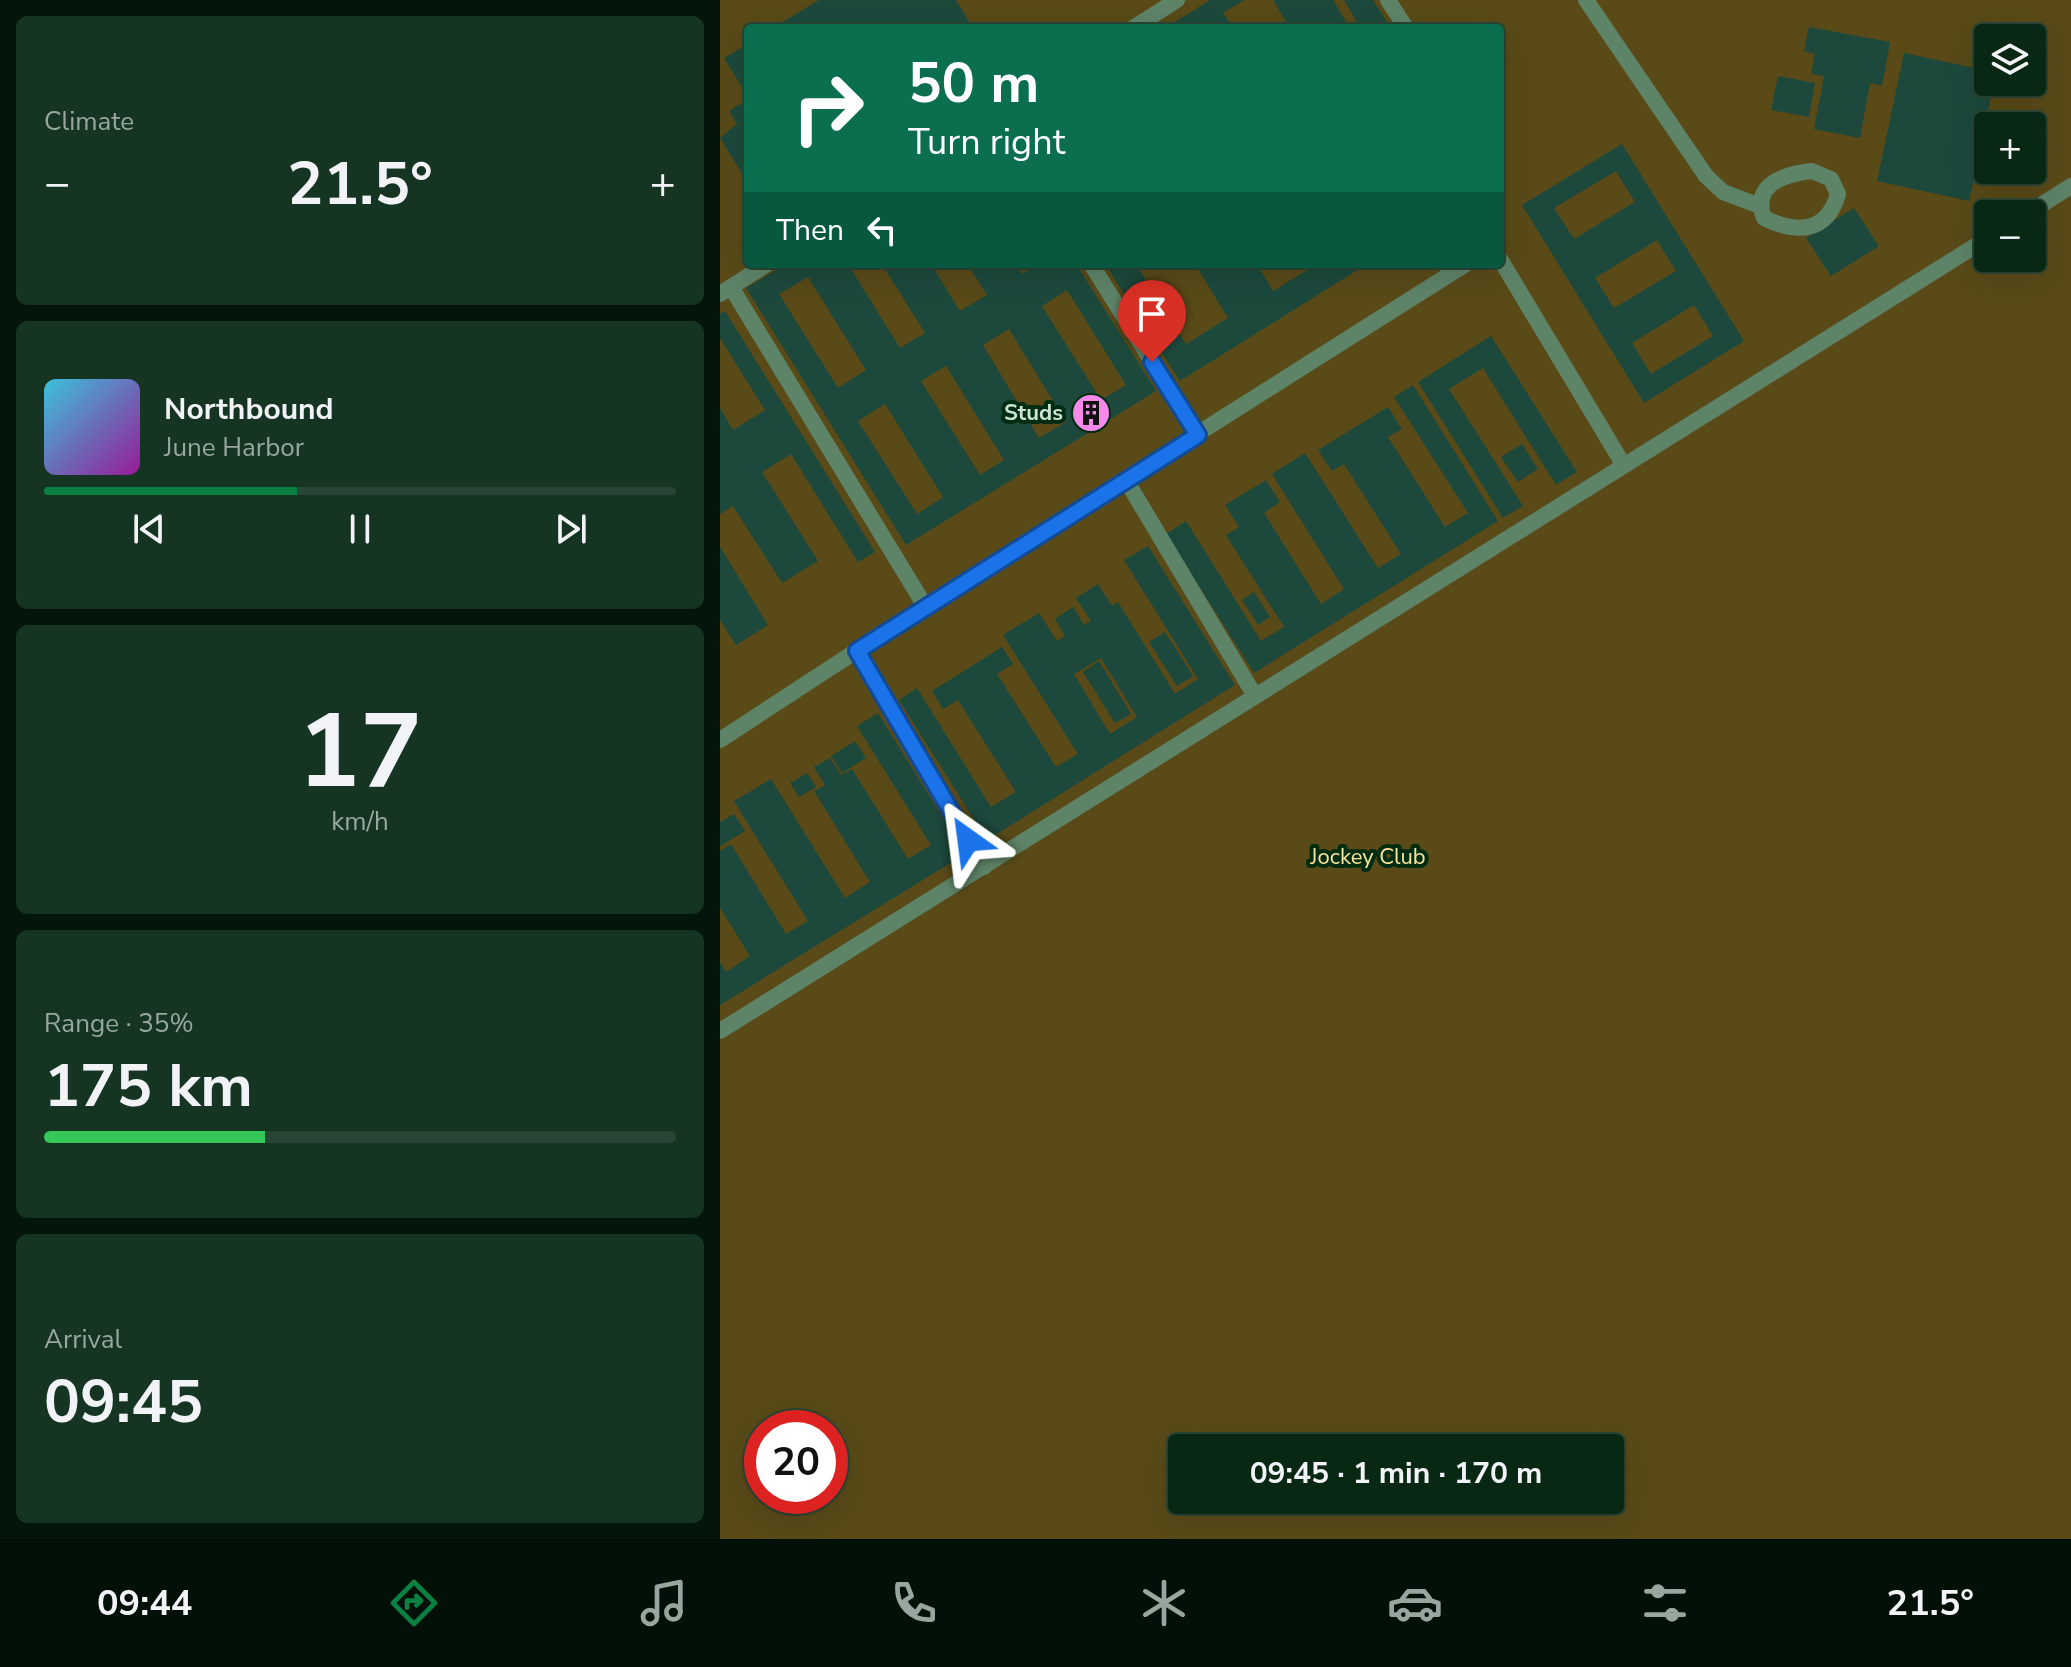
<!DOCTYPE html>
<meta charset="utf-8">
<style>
:root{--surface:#082814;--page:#163422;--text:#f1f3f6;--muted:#98a6a0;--line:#294434;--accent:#0b8043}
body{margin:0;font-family:"Nunito Sans",sans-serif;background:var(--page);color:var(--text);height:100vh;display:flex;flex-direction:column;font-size:30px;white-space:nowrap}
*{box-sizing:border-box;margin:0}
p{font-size:26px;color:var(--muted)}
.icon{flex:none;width:44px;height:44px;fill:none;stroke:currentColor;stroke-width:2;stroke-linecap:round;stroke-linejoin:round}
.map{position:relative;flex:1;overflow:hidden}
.drawer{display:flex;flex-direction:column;gap:16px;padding:16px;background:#04160b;width:720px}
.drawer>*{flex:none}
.hud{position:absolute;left:24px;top:24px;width:760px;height:244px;border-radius:8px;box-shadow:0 8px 32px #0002,0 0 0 2px var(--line);background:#0b6e4f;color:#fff;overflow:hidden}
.tools{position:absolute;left:1254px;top:24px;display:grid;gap:16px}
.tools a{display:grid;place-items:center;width:72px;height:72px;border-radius:8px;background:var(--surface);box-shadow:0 8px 32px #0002,0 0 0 2px var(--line);font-size:40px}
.speed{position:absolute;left:24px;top:1410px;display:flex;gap:16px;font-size:40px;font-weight:700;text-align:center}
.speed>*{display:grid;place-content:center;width:104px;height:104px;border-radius:50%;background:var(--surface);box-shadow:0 8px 32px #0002,0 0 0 2px var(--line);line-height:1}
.speed .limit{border:12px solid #d22;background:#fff;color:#111}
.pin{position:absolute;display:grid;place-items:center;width:68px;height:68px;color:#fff;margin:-82px -34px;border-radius:50% 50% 50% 0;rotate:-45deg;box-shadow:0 0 8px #0007}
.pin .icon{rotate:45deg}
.me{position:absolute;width:88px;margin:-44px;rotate:329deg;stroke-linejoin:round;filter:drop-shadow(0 0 6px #0008)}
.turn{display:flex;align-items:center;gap:28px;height:168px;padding:0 32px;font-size:36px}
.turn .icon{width:104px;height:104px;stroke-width:2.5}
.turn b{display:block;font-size:56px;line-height:68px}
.then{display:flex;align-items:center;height:76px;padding:0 32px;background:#0003;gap:16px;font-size:30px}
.big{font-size:60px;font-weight:700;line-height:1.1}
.drawer .widget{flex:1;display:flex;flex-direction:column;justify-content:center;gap:12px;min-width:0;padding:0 28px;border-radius:12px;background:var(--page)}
.drawer .dial{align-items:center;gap:0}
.dial b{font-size:104px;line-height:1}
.song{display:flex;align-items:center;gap:24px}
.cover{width:96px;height:96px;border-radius:12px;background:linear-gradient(135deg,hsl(190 70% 55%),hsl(300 70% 35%))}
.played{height:8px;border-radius:4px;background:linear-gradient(90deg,var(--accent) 40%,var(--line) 40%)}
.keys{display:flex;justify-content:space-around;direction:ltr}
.heat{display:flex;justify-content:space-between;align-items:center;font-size:44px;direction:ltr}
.charge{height:12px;border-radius:6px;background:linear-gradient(90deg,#34c759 35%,var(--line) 0)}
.trip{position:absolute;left:448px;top:1434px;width:456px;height:80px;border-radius:8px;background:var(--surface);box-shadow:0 8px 32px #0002,0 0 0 2px var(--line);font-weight:700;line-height:80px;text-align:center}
.dock{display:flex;height:128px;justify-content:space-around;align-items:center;background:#031008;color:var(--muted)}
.dock .icon{width:56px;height:56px}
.dock .selected{color:var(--accent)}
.dock b{font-size:36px;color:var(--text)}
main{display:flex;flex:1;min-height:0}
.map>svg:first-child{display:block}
.green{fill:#594a18;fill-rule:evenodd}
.building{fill:#1d493d;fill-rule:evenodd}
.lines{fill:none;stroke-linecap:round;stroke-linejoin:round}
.service{stroke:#5e8468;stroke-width:16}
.route-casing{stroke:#114b97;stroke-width:20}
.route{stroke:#1a73e8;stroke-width:14}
.labels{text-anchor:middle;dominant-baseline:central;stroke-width:8;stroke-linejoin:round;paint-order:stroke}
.poi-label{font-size:22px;font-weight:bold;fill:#cde4d2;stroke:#002c11;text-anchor:end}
.park-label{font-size:22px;fill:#fce397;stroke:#002c11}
</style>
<main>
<section class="drawer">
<div class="widget"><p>Climate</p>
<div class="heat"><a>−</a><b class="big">21.5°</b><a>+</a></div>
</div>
<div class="widget">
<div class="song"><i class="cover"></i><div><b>Northbound</b><p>June Harbor</p></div></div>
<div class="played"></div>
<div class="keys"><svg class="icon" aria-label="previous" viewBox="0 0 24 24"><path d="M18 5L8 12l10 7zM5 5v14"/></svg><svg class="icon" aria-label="pause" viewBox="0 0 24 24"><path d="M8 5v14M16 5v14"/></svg><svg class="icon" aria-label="next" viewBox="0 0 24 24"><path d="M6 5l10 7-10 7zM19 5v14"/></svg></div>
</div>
<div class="widget dial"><b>17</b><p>km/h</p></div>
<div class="widget"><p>Range · 35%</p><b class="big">175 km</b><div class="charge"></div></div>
<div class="widget"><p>Arrival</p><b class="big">09:45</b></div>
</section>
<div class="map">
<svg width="1351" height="1539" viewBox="0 0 1351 1539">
<rect width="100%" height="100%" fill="#0a361b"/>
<!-- green -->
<path class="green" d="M0 0H1351V1539H0ZM28 28H780V264H28ZM1268 38H1312V82H1268ZM1268 126H1312V170H1268ZM1268 214H1312V258H1268ZM42 1428H110V1496H42ZM462 1448H890V1500H462Z"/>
<!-- building -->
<g class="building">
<path d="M99 0H236L253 28H53Z"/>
<path d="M490 0H524L503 13 513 28H445Z"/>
<path d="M553 0H613L629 27 637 22 624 0H653L671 28H570Z"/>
<path d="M1089 27 1170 42 1162 86 1150 83 1140 138 1094 129 1104 76 1091 74 1095 54 1084 51Z"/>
<path d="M28 44V97L4 58Z"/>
<path d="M1184 53 1268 71V82H1274L1249 201 1157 181Z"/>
<path d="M1058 76 1095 83 1089 117 1051 110Z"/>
<path d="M28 99V183L0 138 17 124 9 111Z"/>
<path d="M902 144 1024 341 924 403 802 205ZM896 171 915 202 854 239 834 208ZM937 240 956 271 894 308 875 278ZM974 305 993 336 931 374 912 343Z"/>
<path d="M1134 208 1159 246 1111 276 1086 238Z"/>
<path d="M66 264H128L180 348 205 333 162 264H211L240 311 267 295 247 264H296L302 274 318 264H356L436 391 186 545 26 288ZM88 277 146 370 118 388 59 294ZM347 290 406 385 381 400 322 306ZM289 329 346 422 319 438 263 345ZM226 366 284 460 260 475 201 381ZM165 404 223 497 197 514 138 421Z"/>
<path d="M385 264H416L466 344 508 318 475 264H537L553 291 597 264H647L460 381Z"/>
<path d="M5 311 155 552 138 562 71 454 42 472 98 561 62 583 13 506 0 514V408L13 430 45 410 0 338V314Z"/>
<path d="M771 336 857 472 836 485 763 368 729 389 803 506 783 518 698 382Z"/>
<path d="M693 385 778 521 534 673 446 534 466 521 541 641 564 627 506 535 519 527 505 505 546 480 560 502 544 513 601 604 624 589 552 474 585 453 658 568 681 554 624 464 612 471 598 450 668 407 682 429 668 437 725 527 748 513 674 397Z"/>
<path d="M802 444 818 469 798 482 781 457Z"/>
<path d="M428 546 515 685 267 840 179 700 197 688 271 807 296 792 238 700 223 709 212 691 282 647 293 664 277 674 336 767 358 754 283 635 319 613 337 641 345 636 335 619 353 607 364 625 371 621 356 598 378 584 392 606 398 602 455 694 478 679 404 560ZM381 658 417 717 390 734 354 674Z"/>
<path d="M0 547 48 625 16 645 0 620Z"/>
<path d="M534 592 550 617 538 625 522 600Z"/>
<path d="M445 632 473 676 457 686 429 642Z"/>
<path d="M379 661 411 714 395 723 363 672Z"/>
<path d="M158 713 245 854 0 1005V962L6 972 30 956 0 908V851L11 844 66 934 88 921 14 801 51 779 125 898 150 882 94 791 105 785 94 767 110 758 121 775 132 769 188 859 211 845 137 726Z"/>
<path d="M135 741 146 758 122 773 111 756Z"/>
<path d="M87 773 96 787 79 797 70 783Z"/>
<path d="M14 814 25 831 0 846V822Z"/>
</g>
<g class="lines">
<!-- service -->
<g class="service">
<path d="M668 0 686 28"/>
<path d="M866 0 986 176 1003 192 1040 206"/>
<path d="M413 28 457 0"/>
<path d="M1092 171 1111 179 1118 194C1107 233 1077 234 1044 218 1031 184 1065 174 1092 171Z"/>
<path d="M1307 214 1351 186"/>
<path d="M780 259 903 464"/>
<path d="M371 264 478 435"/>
<path d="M11 287 205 606"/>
<path d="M0 294 47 264"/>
<path d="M406 480 535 696"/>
<path d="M137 651 264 867"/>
<path d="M0 740 205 606 746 264"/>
<path d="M0 1031 1268 238"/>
</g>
</g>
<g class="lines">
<defs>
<path id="route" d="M248 840 137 651 478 435 432 362"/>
</defs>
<!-- route casing -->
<use href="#route" class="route-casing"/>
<!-- route -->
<use href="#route" class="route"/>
</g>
<!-- icons -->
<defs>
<symbol id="building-disc" viewBox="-11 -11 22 22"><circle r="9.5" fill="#f888ea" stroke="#002c11"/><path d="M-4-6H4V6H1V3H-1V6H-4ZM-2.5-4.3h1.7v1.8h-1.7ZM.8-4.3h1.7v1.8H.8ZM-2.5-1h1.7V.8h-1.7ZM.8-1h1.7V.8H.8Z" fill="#111"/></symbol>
</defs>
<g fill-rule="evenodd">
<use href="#building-disc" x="349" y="391" width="44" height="44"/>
</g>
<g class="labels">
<!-- poi labels -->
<g class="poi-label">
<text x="343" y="413">Studs</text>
</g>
<!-- park labels -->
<g class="park-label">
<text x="648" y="857">Jockey Club</text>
</g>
</g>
</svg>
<div class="tools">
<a><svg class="icon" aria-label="layers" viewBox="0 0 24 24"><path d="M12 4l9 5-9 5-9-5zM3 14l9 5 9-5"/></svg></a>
<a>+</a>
<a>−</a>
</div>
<div class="speed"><div class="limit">20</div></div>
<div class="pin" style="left:432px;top:362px;background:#d93025"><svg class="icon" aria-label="arrive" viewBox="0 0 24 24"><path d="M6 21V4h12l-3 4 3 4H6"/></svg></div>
<svg class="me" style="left:248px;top:840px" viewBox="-20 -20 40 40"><path d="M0-17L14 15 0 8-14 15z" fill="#1a73e8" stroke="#fff" stroke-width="4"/></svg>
<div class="trip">09:45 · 1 min · 170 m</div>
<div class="hud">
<div class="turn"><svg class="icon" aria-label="right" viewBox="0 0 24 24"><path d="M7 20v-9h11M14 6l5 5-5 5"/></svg><div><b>50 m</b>Turn right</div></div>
<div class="then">Then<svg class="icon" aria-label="left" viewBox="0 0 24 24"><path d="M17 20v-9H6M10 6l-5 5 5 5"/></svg></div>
</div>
</div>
</main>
<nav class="dock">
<b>09:44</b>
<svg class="icon selected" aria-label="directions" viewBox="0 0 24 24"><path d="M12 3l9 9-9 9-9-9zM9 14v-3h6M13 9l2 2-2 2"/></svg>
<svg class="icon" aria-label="music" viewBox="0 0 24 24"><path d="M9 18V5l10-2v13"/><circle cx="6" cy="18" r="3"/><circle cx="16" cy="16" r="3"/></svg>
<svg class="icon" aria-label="phone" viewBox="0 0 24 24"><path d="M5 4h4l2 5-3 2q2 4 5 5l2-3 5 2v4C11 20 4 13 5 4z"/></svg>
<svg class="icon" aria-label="climate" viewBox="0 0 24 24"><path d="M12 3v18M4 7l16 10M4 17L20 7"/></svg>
<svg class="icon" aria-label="car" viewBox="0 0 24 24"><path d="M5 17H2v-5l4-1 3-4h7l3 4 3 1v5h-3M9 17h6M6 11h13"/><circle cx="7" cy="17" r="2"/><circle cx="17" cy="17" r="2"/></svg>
<svg class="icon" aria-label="filters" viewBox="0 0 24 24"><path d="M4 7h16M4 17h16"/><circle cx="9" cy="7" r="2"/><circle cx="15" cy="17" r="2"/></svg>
<b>21.5°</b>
</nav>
